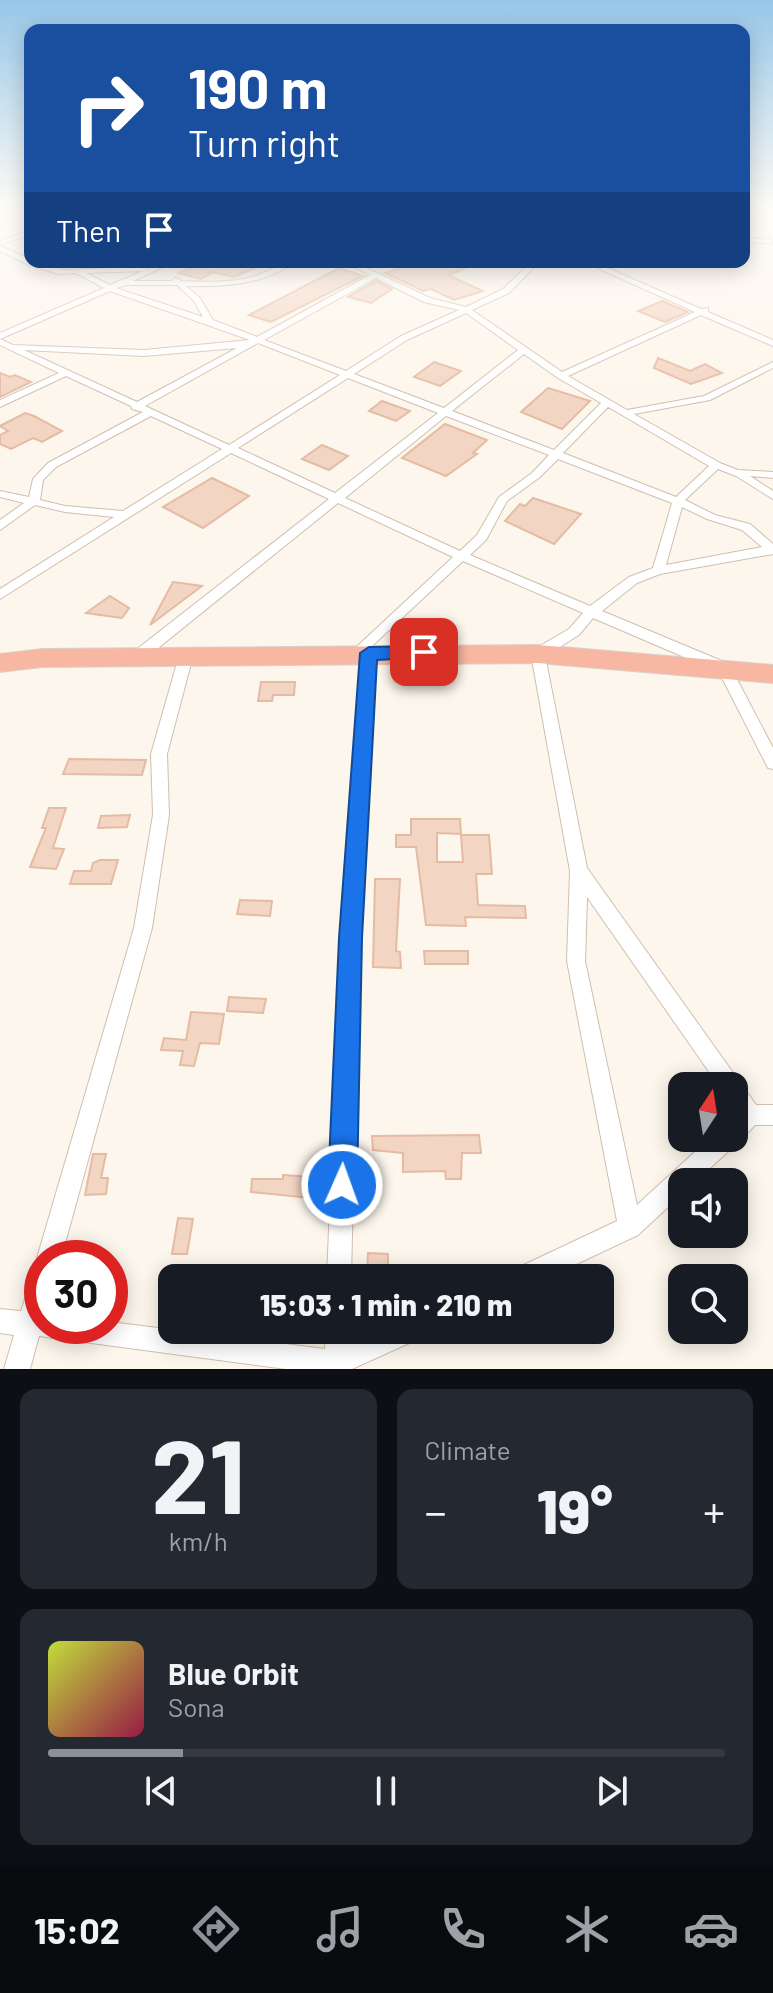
<!DOCTYPE html>
<meta charset="utf-8">
<style>
:root{--surface:#171b24;--page:#242831;--text:#f1f3f6;--muted:#9ea1a6;--line:#363941;--accent:#8c9099}
body{margin:0;font-family:Barlow,sans-serif;background:var(--page);color:var(--text);height:100vh;display:flex;flex-direction:column;font-size:30px;white-space:nowrap}
*{box-sizing:border-box;margin:0}
p{font-size:26px;color:var(--muted)}
.icon{flex:none;width:44px;height:44px;fill:none;stroke:currentColor;stroke-width:2;stroke-linecap:round;stroke-linejoin:round}
.map{position:relative;height:1369px;overflow:hidden}
.side{display:flex;flex-direction:column;gap:20px;padding:20px;background:#0d0f14;flex:1}
.side>*{flex:none}
.banner{position:absolute;left:24px;top:24px;width:726px;height:244px;border-radius:16px;box-shadow:0 4px 20px #0003;background:#1a4fa0;color:#fff;overflow:hidden}
.needle{width:52px;rotate:12deg}
.controls{position:absolute;left:668px;top:1072px;display:grid;gap:16px}
.controls a{display:grid;place-items:center;width:80px;height:80px;border-radius:16px;background:var(--surface);box-shadow:0 4px 20px #0003;font-size:40px}
.speed{position:absolute;left:24px;top:1240px;display:flex;gap:16px;font-size:40px;font-weight:700;text-align:center}
.speed>*{display:grid;place-content:center;width:104px;height:104px;border-radius:50%;background:var(--surface);box-shadow:0 4px 20px #0003;line-height:1}
.speed .limit{border:12px solid #d22;background:#fff;color:#111}
.pin{position:absolute;display:grid;place-items:center;width:68px;height:68px;color:#fff;margin:-34px;border-radius:16px;box-shadow:0 4px 12px #0006}
.me{position:absolute;width:88px;margin:-44px;rotate:2deg;stroke-linejoin:round;filter:drop-shadow(0 0 6px #0008)}
.turn{display:flex;align-items:center;gap:28px;height:168px;padding:0 32px;font-size:36px}
.turn .icon{width:104px;height:104px;stroke-width:2.5}
.turn b{display:block;font-size:56px;line-height:68px}
.then{display:flex;align-items:center;height:76px;padding:0 32px;background:#0003;gap:16px;font-size:30px}
.big{font-size:60px;font-weight:800;line-height:1.1}
.side .card{flex:1;display:flex;flex-direction:column;justify-content:center;gap:12px;min-width:0;padding:0 28px;border-radius:16px;background:var(--page)}
.side .dial{align-items:center;gap:0}
.dial b{font-size:104px;line-height:1}
.song{display:flex;align-items:center;gap:24px}
.cover{width:96px;height:96px;border-radius:12px;background:linear-gradient(135deg,hsl(70 70% 55%),hsl(340 70% 35%))}
.played{height:8px;border-radius:4px;background:linear-gradient(90deg,var(--accent) 20%,var(--line) 20%)}
.keys{display:flex;justify-content:space-around;direction:ltr}
.heat{display:flex;justify-content:space-between;align-items:center;font-size:44px;direction:ltr}
.side .tiles{flex:1;display:grid;gap:20px;grid-template-columns:1fr 1fr}
.card:last-child{grid-column:span 2}
.trip{position:absolute;left:158px;top:1264px;width:456px;height:80px;border-radius:16px;background:var(--surface);box-shadow:0 4px 20px #0003;font-weight:800;line-height:80px;text-align:center}
.menu{display:flex;height:128px;justify-content:space-around;align-items:center;background:#090b0e;color:var(--muted)}
.menu .icon{width:56px;height:56px}
.menu .on{color:var(--accent)}
.menu b{font-size:36px;color:var(--text)}
.map>svg:first-child{display:block}
.building{fill:#f3d5c3;stroke:#e6bba3;stroke-width:2}
.lines{fill:none;stroke-linecap:round;stroke-linejoin:round}
.street-casing{stroke:#d1beb0;stroke-width:2}
.highway-casing{stroke:#dad1cd;stroke-width:2}
.street{fill:#fff;fill-rule:evenodd}
.highway{fill:#f7b7a3;fill-rule:evenodd}
.route{fill:#1a73e8;stroke:#114b97;stroke-width:2}
</style>
<div class="map">
<svg width="773" height="1369" viewBox="0 0 773 1369">
<rect width="100%" height="100%" fill="#fdf6ec"/>
<!-- building -->
<g class="building">
<path d="M190 262H269L234 277 213 272 201 279 179 273 194 266Z"/>
<path d="M419 262H480L448 275 483 291 454 300 431 289 423 291 385 273Z"/>
<path d="M339 268 363 276 271 322 249 315Z"/>
<path d="M376 281 392 289 371 303 348 297Z"/>
<path d="M662 301 688 312 665 322 638 311Z"/>
<path d="M658 358 690 371 705 364 722 373 691 384 654 368Z"/>
<path d="M434 362 461 371 440 386 414 377Z"/>
<path d="M0 373 10 377 15 375 31 382 0 397Z"/>
<path d="M548 388 590 401 562 429 521 412Z"/>
<path d="M382 401 410 411 396 421 369 411Z"/>
<path d="M25 413 34 416 62 431 42 442 33 438 11 449 0 444V435L8 431 0 426Z"/>
<path d="M445 424 487 440 473 453 477 454 446 476 402 458Z"/>
<path d="M322 445 348 456 329 470 302 459Z"/>
<path d="M212 478 249 496 203 528 163 507Z"/>
<path d="M533 498 581 514 554 544 505 521 520 504 525 506Z"/>
<path d="M173 582 202 586 150 625Z"/>
<path d="M110 596 129 608 122 618 86 613Z"/>
<path d="M261 682H295L294 695H273L272 701H258Z"/>
<path d="M69 759 146 760 142 775 63 774Z"/>
<path d="M49 808H66L53 848 64 849 56 869 30 867 46 828H42Z"/>
<path d="M130 815 127 827 98 828 101 816Z"/>
<path d="M411 819H460L461 834 437 833V862H463L461 835H489L492 874H476L478 905 525 906 526 918 465 917 466 926 426 925 416 847H396V835H411Z"/>
<path d="M100 860H118L111 884H70L74 871H91L93 863Z"/>
<path d="M375 879H400L396 951 400 952 401 968 373 967Z"/>
<path d="M240 900 272 901 270 916 237 914Z"/>
<path d="M424 951H468V964H425Z"/>
<path d="M229 997 266 999 263 1013 227 1011Z"/>
<path d="M191 1012 224 1014 219 1044 200 1043 194 1066 180 1065 183 1051 161 1050 164 1038 186 1040Z"/>
<path d="M479 1135 481 1153H462L461 1179H446L445 1171 403 1172V1153L373 1150 372 1136Z"/>
<path d="M93 1154H106L101 1178H108L106 1194 85 1195Z"/>
<path d="M283 1175 312 1177 310 1198 251 1192 252 1179H283Z"/>
<path d="M178 1218 193 1219 187 1254H172Z"/>
<path d="M368 1253 388 1254V1274H367Z"/>
</g>
<g class="lines">
<defs>
<g id="street">
<path d="M23 211 30 212 0 225V221Z"/>
<path d="M773 211V215L766 217 744 235V230L762 215Z"/>
<path d="M30 230V234L0 245V241Z"/>
<path d="M744 237 771 240 773 244 744 241Z"/>
<path d="M0 246 30 259V262H38L62 270 145 267 148 269 164 262H174L133 281H172L175 278 181 281C204 282 229 283 252 277 267 273 280 262 295 262 263 285 224 287 186 286L200 298 213 320 257 337 370 275 344 262H354L430 298 466 307 503 289 531 262H539L509 293 472 310 562 372 695 312 584 262H594L701 309 708 308V312L773 340V346L701 315 568 376 627 410 704 396 773 362V368L710 400 634 414 720 463 738 470 773 472V478L750 476 773 491V499L736 476 718 469 685 500 715 515 750 524 773 544V554L660 574 637 583 602 611 729 664 773 748V769L768 768 719 672 593 618 579 635 545 656 587 868 756 1105H773V1125H755L742 1139 735 1141 734 1146 695 1182H682V1194L638 1235 547 1278H509L513 1270 617 1221 567 961 570 871 531 654 533 650 569 629 583 613 463 561 370 648 376 653 359 938 351 1278H327L341 938 362 656 357 658 350 653 453 557 338 503 142 661H132L130 657 132 653 329 499 231 453 0 599V589L114 517 65 512 35 505 0 530V520L24 503 0 497V491L29 497 33 479 48 463 143 412 132 409 131 406 66 376 0 407V400L59 373 0 345V339L13 345 144 350 250 340 110 291 0 339V333L104 288 76 273 58 274 27 264 0 251ZM143 271 110 285 86 273ZM376 278 424 302 459 310 401 336 346 371 264 340ZM126 285H177L194 301 203 317 116 288ZM466 313 518 350 444 408 354 374 407 340ZM258 343 340 375 229 445 145 406ZM237 348 137 402 24 350 144 356ZM524 354 558 378 601 403 554 450 452 411ZM348 378 438 413 335 493 238 448ZM608 407 622 415 709 466 676 497 563 453ZM151 416 222 449 123 511 65 506 40 500 43 480 56 467ZM446 416 549 455 532 473 499 497 477 535 460 551 345 498ZM558 459 672 503 653 568 629 577 590 606 470 555 486 540 507 501 540 477ZM682 507 707 519 742 530 762 547 666 565ZM587 897 719 1086H734V1109L737 1113 734 1117V1138H710L637 1205 585 961Z"/>
<path d="M186 651 193 656 167 754 169 815 152 928 61 1258H42V1267L37 1258 134 928 153 815 151 754 179 656Z"/>
<path d="M42 1269V1326H110V1322L325 1349 326 1330H350V1344L381 1330H421L418 1339 352 1369H286L39 1336 30 1369H4L14 1335 0 1333V1309L21 1311 34 1273Z"/>
</g>
<path id="highway" d="M538 645 773 665V683L538 663 42 667 0 672V654L42 649Z"/>
</defs>
<!-- street casing -->
<use href="#street" class="street-casing"/>
<!-- highway casing -->
<use href="#highway" class="highway-casing"/>
<!-- street -->
<use href="#street" class="street"/>
<!-- highway -->
<use href="#highway" class="highway"/>
</g>
<!-- sky -->
<linearGradient id="sky" x2="0" y2="1"><stop stop-color="#97c7e8"/><stop offset="0.52" stop-color="#fefbf6"/><stop offset="1" stop-color="#fefbf6" stop-opacity="0"/></linearGradient>
<rect width="773" height="402" fill="url(#sky)"/>
<!-- route -->
<path class="route" d="M424 646 430 648V657L377 660 362 938 357 1185 353 1195 342 1200 332 1195 328 1185 339 938 360 653 369 647Z"/>
</svg>
<div class="controls">
<a><svg class="needle" viewBox="-14 -14 28 28"><path d="M0-13l5 13h-10z" fill="#e53935"/><path d="M0 13l5-13h-10z" fill="#9ea1a6"/></svg></a>
<a><svg class="icon" aria-label="sound" viewBox="0 0 24 24"><path d="M4 9h4l5-4v14l-5-4H4zM17 9q2 3 0 6"/></svg></a>
<a><svg class="icon" aria-label="search" viewBox="0 0 24 24"><circle cx="10" cy="10" r="6"/><path d="M15 15l6 6"/></svg></a>
</div>
<div class="speed"><div class="limit">30</div></div>
<div class="pin" style="left:424px;top:652px;background:#d93025"><svg class="icon" aria-label="arrive" viewBox="0 0 24 24"><path d="M6 21V4h12l-3 4 3 4H6"/></svg></div>
<svg class="me" style="left:342px;top:1185px" viewBox="-20 -20 40 40"><circle r="17" fill="#1a73e8" stroke="#fff" stroke-width="3"/><path d="M0-11L8 9 0 5-8 9z" fill="#fff"/></svg>
<div class="trip">15:03 · 1 min · 210 m</div>
<div class="banner">
<div class="turn"><svg class="icon" aria-label="right" viewBox="0 0 24 24"><path d="M7 20v-9h11M14 6l5 5-5 5"/></svg><div><b>190 m</b>Turn right</div></div>
<div class="then">Then<svg class="icon" aria-label="arrive" viewBox="0 0 24 24"><path d="M6 21V4h12l-3 4 3 4H6"/></svg></div>
</div>
</div>
<section class="side">
<div class="tiles">
<div class="card dial"><b>21</b><p>km/h</p></div>
<div class="card"><p>Climate</p>
<div class="heat"><a>−</a><b class="big">19°</b><a>+</a></div>
</div>
<div class="card">
<div class="song"><i class="cover"></i><div><b>Blue Orbit</b><p>Sona</p></div></div>
<div class="played"></div>
<div class="keys"><svg class="icon" aria-label="previous" viewBox="0 0 24 24"><path d="M18 5L8 12l10 7zM5 5v14"/></svg><svg class="icon" aria-label="pause" viewBox="0 0 24 24"><path d="M8 5v14M16 5v14"/></svg><svg class="icon" aria-label="next" viewBox="0 0 24 24"><path d="M6 5l10 7-10 7zM19 5v14"/></svg></div>
</div>
</div>
</section>
<nav class="menu">
<b>15:02</b>
<svg class="icon on" aria-label="directions" viewBox="0 0 24 24"><path d="M12 3l9 9-9 9-9-9zM9 14v-3h6M13 9l2 2-2 2"/></svg>
<svg class="icon" aria-label="music" viewBox="0 0 24 24"><path d="M9 18V5l10-2v13"/><circle cx="6" cy="18" r="3"/><circle cx="16" cy="16" r="3"/></svg>
<svg class="icon" aria-label="phone" viewBox="0 0 24 24"><path d="M5 4h4l2 5-3 2q2 4 5 5l2-3 5 2v4C11 20 4 13 5 4z"/></svg>
<svg class="icon" aria-label="climate" viewBox="0 0 24 24"><path d="M12 3v18M4 7l16 10M4 17L20 7"/></svg>
<svg class="icon" aria-label="car" viewBox="0 0 24 24"><path d="M5 17H2v-5l4-1 3-4h7l3 4 3 1v5h-3M9 17h6M6 11h13"/><circle cx="7" cy="17" r="2"/><circle cx="17" cy="17" r="2"/></svg>
</nav>
